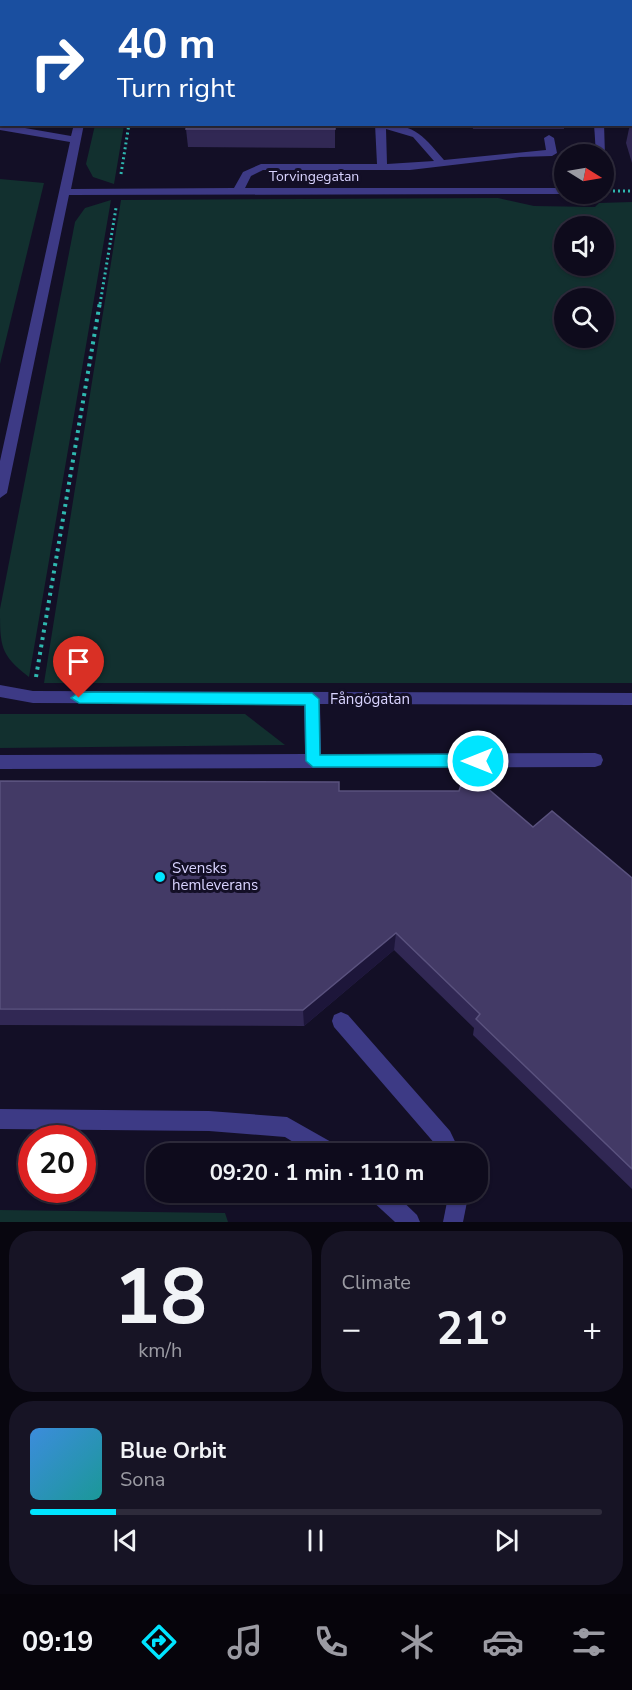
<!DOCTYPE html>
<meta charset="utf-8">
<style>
:root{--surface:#0e0b1c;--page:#171425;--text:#f1f3f6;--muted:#9b9ba3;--line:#2e2b3b;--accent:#00e5ff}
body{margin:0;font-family:"Nunito Sans",sans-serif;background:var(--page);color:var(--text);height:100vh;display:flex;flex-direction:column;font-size:22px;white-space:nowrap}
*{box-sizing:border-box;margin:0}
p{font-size:20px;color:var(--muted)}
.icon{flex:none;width:33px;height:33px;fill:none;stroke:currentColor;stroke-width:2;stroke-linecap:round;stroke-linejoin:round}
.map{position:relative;height:1222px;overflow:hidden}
.side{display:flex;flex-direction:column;gap:9px;padding:9px;background:#08060f;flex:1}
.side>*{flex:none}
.hud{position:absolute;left:0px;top:0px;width:633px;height:126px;box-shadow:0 2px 4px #0004,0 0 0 2px var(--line);background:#1a4fa0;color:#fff;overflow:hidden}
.needle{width:39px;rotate:101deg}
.buttons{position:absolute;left:554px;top:144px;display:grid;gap:12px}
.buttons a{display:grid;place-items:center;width:60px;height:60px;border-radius:50%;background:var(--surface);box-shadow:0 2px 4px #0004,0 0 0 2px var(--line);font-size:30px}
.speed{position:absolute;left:18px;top:1125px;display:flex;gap:12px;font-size:30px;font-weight:700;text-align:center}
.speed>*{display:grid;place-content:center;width:78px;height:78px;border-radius:50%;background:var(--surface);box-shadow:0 2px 4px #0004,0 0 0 2px var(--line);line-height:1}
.speed .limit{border:9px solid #d22;background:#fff;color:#111}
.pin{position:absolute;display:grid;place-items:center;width:51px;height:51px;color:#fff;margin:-62px -26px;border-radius:50% 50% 50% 0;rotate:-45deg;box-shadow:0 0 6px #0007}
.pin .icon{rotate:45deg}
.me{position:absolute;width:66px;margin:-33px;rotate:270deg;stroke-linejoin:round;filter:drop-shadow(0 0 4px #0008)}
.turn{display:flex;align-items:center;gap:21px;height:126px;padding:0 18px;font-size:27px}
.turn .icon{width:78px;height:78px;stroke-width:2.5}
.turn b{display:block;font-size:42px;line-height:51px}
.big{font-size:45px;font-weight:700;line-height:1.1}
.side .tile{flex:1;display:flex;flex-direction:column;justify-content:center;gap:9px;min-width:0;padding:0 21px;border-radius:24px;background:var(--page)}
.side .dial{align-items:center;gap:0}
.dial b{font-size:78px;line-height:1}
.song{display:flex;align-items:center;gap:18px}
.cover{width:72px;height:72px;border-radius:9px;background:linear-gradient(135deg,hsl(210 70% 55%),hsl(180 70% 35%))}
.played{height:6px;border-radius:3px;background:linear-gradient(90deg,var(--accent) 15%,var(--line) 15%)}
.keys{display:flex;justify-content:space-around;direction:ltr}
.heat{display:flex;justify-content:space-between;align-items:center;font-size:33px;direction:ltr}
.side .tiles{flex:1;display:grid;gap:9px;grid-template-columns:1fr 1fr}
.tile:last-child{grid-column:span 2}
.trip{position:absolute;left:146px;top:1143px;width:342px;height:60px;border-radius:24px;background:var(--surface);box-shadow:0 2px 4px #0004,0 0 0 2px var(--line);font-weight:700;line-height:60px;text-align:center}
.dock{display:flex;height:96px;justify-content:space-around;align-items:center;background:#06040b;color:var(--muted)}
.dock .icon{width:42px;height:42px}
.dock .current{color:var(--accent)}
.dock b{font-size:27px;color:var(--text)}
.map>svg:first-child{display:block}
.green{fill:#12302f;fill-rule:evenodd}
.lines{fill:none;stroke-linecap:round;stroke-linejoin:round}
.path-far1{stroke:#2fb8b0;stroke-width:3;stroke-dasharray:2 3;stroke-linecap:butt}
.path{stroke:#2fb8b0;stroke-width:4;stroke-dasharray:3 4.5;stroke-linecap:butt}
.minor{fill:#3d3a85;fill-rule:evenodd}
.wall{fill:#312854}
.shaded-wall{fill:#1d163a}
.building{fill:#433a66;stroke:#5a527e;stroke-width:1.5}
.route{fill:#00e5ff;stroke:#0095a6;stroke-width:1.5}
.poi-dot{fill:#00e5ff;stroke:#130f26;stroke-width:2}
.labels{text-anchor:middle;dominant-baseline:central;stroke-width:6;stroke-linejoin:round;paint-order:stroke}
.far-street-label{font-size:14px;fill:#d9d4ff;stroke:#130f26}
.street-label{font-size:15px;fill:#d9d4ff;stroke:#130f26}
.poi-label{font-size:15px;fill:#d9d4ff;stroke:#130f26;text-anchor:start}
</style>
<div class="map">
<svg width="632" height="1222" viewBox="0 0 632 1222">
<rect width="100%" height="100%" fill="#130f26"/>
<!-- green -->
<g class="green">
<path d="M95 125H124L114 184 93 177 86 164Z"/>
<path d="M0 179 44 183 0 364Z"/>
<path d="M498 198 534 206 595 207 599 203 632 202V683H44L121 200ZM603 226V266H564V226ZM603 298V338H564V298Z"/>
<path d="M111 200 29 677C0 655 0 646 0 609L75 222 85 208Z"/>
<path d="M0 714H245L285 745 0 748Z"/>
<path d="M0 1210 225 1213 228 1222H0Z"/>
</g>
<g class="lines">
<!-- path-far1 -->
<g class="path-far1">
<path d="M121 174 129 124"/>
<path d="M603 191H632"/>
<path d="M100 304 116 208"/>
</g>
<!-- path -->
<path class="path" d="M36 677 100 302"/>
<!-- minor -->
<g class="minor">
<rect x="101" y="0" width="10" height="2"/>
<path d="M0 122 2 124 71 136 74 124H84L71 189 234 188 243 172 261 164H377L375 124C414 124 420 132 444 160L546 150 544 138 549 135 554 138 557 153 552 156 520 157 410 170H263L251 176 245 188H564V194H567L69 195 7 493 0 498V461L70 142 0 130ZM386 129 413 137 434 161 387 164Z"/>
<path d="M594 124H604L605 156 596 154Z"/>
<path d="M0 685 33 691 632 693V705L320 704 321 754 595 753 601 755 603 760 601 765 595 767 0 769V755L305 754 304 704 33 703 0 697Z"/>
<path d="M341 1012 348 1015 450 1131 461 1154H440L436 1145 334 1027 332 1021 334 1015Z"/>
<path d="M0 1109 209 1111 287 1117 340 1147 343 1154H313L285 1137 209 1131 0 1129Z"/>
<path d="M367 1192H393L417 1215 420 1222H395L370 1199Z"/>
<path d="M449 1192H469L463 1222H443Z"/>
</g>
</g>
<!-- wall -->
<g class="wall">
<path d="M0 0 2 2V84H0Z"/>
<path d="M456 0H632V65V2H456Z"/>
<path d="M335 124V148L188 147 186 129Z"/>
<path d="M472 124H564V129H473Z"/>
<path d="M630 124H632V163L626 143Z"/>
<path d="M0 781 339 791 533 827 632 878V1189L473 1035 474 1028 394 950 304 1026 0 1025Z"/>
</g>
<!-- shaded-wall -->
<path class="shaded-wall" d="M396 933 394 950 304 1026 303 1010Z"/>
<!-- building -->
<g class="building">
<path d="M0 0H27V2H2L1 66H0Z"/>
<path d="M460 0H632V47V2H460Z"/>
<rect x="265" y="1" width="47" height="1"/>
<path d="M187 124H335V129H186Z"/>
<path d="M466 770 533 827 552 811 632 878V1169L476 1019 480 1014 396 933 303 1010 0 1009V781L339 782V791H459Z"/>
</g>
<!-- route -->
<path class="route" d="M79 692 312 693 319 699 320 755 478 754 485 761 478 767H313L306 761 305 705 79 703 71 698Z"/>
<!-- markers -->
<circle class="poi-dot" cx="160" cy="877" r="6"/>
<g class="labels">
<!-- far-street labels -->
<g class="far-street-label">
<text x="314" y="176">Torvingegatan</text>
</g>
<!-- street labels -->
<g class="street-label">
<text x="370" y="699">Fångögatan</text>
</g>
<!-- poi labels -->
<g class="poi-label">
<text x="172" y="868">Svensks<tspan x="172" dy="17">hemleverans</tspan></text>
</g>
</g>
</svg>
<div class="buttons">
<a><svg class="needle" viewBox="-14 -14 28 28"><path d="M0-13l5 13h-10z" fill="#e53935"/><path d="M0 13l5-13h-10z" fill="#9b9ba3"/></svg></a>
<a><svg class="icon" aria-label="sound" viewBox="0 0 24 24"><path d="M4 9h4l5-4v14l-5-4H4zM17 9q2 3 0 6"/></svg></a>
<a><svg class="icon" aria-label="search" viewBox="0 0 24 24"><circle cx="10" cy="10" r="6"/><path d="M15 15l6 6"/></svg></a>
</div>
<div class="speed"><div class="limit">20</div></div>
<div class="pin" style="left:79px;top:698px;background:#d93025"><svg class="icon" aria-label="arrive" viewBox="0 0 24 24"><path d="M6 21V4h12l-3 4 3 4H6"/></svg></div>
<svg class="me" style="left:478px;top:761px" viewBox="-20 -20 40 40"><circle r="17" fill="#00e5ff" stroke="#fff" stroke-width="3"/><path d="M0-11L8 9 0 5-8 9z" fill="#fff"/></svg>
<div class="trip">09:20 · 1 min · 110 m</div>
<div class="hud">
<div class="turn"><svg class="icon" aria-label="right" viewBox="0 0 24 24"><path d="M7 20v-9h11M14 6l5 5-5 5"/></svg><div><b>40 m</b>Turn right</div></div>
</div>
</div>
<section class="side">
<div class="tiles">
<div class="tile dial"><b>18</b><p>km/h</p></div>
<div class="tile"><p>Climate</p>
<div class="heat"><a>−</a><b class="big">21°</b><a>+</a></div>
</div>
<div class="tile">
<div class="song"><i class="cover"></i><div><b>Blue Orbit</b><p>Sona</p></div></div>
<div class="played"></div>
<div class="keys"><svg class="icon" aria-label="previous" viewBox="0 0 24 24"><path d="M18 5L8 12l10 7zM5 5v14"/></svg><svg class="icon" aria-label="pause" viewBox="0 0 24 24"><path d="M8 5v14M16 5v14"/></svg><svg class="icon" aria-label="next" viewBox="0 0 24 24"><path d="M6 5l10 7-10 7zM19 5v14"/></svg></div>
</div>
</div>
</section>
<nav class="dock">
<b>09:19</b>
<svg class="icon current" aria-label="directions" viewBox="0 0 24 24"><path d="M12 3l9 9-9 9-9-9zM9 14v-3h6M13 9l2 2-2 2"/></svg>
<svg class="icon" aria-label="music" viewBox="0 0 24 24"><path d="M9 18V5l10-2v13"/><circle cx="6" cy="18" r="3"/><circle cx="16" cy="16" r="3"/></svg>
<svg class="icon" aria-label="phone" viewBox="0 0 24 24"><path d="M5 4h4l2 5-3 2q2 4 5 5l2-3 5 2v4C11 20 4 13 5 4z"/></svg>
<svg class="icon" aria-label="climate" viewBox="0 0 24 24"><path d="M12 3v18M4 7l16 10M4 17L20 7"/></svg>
<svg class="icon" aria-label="car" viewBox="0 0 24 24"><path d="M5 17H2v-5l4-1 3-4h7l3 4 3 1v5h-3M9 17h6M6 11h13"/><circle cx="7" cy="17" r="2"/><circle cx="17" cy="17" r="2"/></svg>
<svg class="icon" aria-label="filters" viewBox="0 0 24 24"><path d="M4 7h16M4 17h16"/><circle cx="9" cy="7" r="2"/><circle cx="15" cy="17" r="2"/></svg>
</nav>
